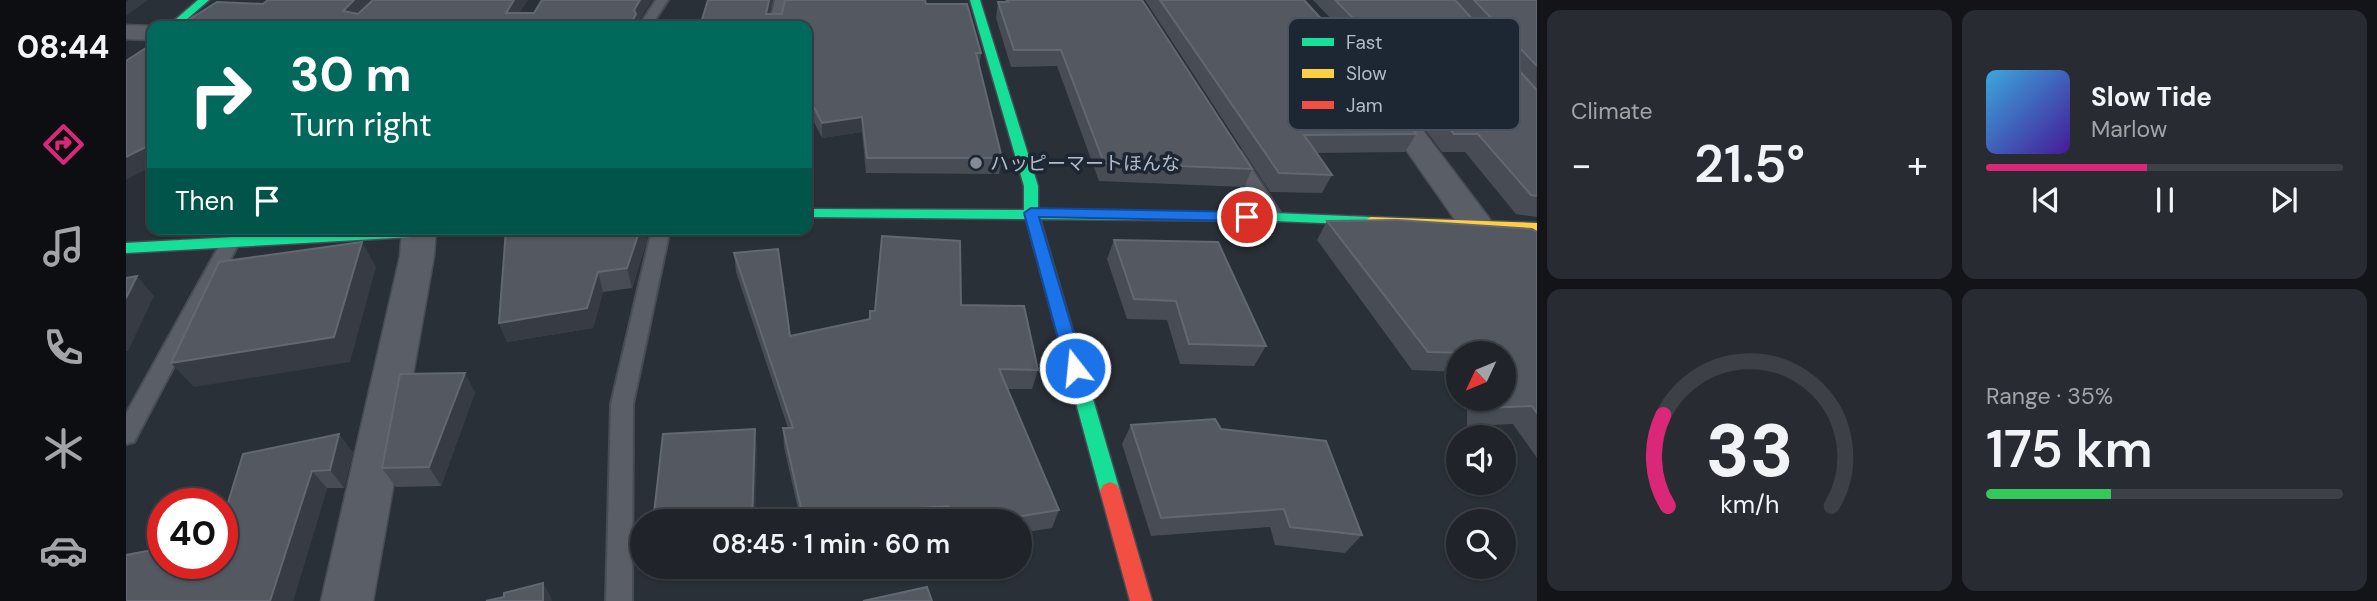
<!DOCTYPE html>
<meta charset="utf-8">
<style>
:root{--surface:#20242a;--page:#282c32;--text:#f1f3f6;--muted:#a2a4a8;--line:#3d4147;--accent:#db2777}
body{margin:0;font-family:"DM Sans","Noto Sans JP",sans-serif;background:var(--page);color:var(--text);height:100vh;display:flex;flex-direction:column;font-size:26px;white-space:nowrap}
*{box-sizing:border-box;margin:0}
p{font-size:23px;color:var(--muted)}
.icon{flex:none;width:38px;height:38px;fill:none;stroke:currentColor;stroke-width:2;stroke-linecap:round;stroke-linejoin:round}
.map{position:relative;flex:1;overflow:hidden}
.side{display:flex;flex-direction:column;gap:10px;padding:10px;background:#121417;width:840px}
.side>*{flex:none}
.top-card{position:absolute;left:21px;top:21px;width:665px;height:214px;border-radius:14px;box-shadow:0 2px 5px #0004,0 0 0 2px var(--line);background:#00695c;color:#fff;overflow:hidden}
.needle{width:46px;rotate:226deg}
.buttons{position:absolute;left:1320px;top:341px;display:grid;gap:14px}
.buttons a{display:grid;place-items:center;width:70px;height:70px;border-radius:50%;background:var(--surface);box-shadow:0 2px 5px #0004,0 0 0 2px var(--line);font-size:35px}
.speed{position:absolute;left:21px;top:488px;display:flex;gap:14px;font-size:35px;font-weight:700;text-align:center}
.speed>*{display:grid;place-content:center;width:91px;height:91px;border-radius:50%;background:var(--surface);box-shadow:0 2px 5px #0004,0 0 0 2px var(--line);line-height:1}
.speed .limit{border:10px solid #d22;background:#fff;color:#111}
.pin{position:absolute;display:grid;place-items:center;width:60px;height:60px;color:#fff;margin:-30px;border:4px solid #fff;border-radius:50%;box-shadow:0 2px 7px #0007}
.me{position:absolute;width:77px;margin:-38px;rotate:344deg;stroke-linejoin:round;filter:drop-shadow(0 0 5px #0008)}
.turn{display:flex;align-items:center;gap:24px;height:147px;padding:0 28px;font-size:32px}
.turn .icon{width:91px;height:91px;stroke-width:2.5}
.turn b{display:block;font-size:49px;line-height:60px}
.then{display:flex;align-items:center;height:66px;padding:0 28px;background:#0003;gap:14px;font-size:26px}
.big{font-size:52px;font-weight:600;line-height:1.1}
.side .tile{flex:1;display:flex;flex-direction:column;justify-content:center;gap:10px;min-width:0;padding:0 24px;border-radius:14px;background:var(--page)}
.side .dial{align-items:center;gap:0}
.dial svg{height:182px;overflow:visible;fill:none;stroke:var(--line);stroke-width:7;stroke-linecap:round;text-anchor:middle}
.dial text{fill:var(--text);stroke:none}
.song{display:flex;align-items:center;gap:21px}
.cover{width:84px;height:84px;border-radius:10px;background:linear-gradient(135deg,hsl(200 70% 55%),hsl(260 70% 35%))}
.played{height:7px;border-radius:4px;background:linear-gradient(90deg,var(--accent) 45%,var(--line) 45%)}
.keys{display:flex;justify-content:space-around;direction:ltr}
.heat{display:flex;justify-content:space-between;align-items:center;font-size:38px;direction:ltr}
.charge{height:10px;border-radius:5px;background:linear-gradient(90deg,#34c759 35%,var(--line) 0)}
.side .tiles{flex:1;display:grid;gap:10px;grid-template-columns:repeat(2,1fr)}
.trip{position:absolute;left:504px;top:509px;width:402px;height:70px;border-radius:35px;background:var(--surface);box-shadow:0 2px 5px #0004,0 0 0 2px var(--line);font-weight:600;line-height:70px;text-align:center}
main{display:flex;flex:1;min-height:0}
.menu{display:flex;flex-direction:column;width:126px;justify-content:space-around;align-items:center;background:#0d0e11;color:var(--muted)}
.menu .icon{width:49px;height:49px}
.menu .active{color:var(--accent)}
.menu b{font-size:32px;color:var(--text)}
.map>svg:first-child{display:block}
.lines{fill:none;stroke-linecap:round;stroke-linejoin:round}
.lane-casing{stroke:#484c55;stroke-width:4}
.street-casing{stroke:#484c55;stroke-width:3}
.fast-casing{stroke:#484c55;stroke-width:3}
.slow-casing{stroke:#484c55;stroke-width:3}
.jam-casing{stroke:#484c55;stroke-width:3}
.lane{fill:#5a5e66;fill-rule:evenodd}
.street{fill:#5a5e66;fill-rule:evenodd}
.fast{fill:#16e098;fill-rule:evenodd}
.slow{fill:#ffcf43;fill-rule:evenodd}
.jam{fill:#f24e42;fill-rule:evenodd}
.wall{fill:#474c55}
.shaded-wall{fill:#373c44}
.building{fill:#535861;stroke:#626872;stroke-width:2}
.route{fill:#1a73e8;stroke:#114b97;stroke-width:2}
.poi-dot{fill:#848b96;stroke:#1d2633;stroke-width:2.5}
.labels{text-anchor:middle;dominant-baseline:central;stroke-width:7;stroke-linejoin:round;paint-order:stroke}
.poi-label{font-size:19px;fill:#b4bcc9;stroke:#1d2633;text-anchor:start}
.key{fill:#1d2633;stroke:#4a5360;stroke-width:2}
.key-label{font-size:19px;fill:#b4bcc9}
</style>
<main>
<nav class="menu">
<b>08:44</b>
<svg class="icon active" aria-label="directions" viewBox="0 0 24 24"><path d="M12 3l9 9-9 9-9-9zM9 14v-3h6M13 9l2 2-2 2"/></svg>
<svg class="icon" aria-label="music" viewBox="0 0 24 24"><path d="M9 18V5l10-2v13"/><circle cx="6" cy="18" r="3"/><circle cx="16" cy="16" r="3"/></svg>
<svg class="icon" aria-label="phone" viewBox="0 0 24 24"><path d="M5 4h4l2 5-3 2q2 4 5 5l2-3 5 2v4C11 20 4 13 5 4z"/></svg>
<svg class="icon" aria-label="climate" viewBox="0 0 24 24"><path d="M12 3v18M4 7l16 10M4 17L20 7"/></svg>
<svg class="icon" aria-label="car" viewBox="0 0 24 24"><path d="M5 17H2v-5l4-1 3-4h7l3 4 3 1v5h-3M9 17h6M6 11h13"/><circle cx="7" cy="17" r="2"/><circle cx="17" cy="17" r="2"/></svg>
</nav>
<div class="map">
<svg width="1411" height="601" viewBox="0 0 1411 601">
<rect width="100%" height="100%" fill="#2a3038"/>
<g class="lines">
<defs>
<g id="lane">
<path d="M530 0H542L525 26H513Z"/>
<path d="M649 0H661L655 26H643Z"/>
<path d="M1109 150 1115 152 1157 217 1154 221 1148 222 1139 217 1101 155Z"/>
<path d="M526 229H544L507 404 506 601H480L485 404Z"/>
<path d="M105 235 114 241 8 442 0 444V414L96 241Z"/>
</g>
<g id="street">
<path d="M0 25 28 26 26 40 0 39Z"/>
<path d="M1257 89 1267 91 1363 218 1368 226 1363 234 1351 237 1339 234 1243 97 1247 91Z"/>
<path d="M276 229H310L308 256 247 601H195L274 256Z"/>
</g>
<g id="fast">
<path d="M72 0H83L53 26H42Z"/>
<path d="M844 0H854L912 186V211L1148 213 1245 217 1252 221 1245 225 1148 221 914 219 994 491 991 497 984 500 977 497 974 491 900 219 681 217V209L898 210V186Z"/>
<path d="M252 229H347L340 234 0 253V243Z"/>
</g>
<path id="slow" d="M1245 217 1411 223V233L1240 224 1238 221Z"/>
<path id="jam" d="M984 482 991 485 994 491 1026 601H1004L974 491 977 485Z"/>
</defs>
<!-- lane casing -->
<use href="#lane" class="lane-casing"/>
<!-- street casing -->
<use href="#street" class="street-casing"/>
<!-- fast casing -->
<use href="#fast" class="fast-casing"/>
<!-- slow casing -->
<use href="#slow" class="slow-casing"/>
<!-- jam casing -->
<use href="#jam" class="jam-casing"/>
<!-- lane -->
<use href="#lane" class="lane"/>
<!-- street -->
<use href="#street" class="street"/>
<!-- fast -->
<use href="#fast" class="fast"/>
<!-- slow -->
<use href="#slow" class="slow"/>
<!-- jam -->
<use href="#jam" class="jam"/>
</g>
<!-- wall -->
<g class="wall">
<path d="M582 0H647L644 14H656L800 4 855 53 853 68 876 158 873 174 740 173 736 132 696 138 681 108V26Z"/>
<path d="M879 0H1016L1126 169 1118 187 973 181 931 66 885 67 870 18 872 2H879Z"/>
<path d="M1019 0H1178L1290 134 1279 152 1190 153 1206 175 1196 193 1144 192Z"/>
<path d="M1187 0H1411V217L1390 214 1339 152H1316L1256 72Z"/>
<path d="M1201 221 1411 232V458L1387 424 1341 426V399H1377V354H1332V372L1286 370 1191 240Z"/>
<path d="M380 229H518L521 240 506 288 477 292 467 328 381 342 373 323Z"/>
<path d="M988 240 1140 346 1128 366 1054 364 1041 320 1001 319 981 259Z"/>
<path d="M608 253 664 336 835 305 912 370 906 389H881L933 510 926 528 894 533V522H675L658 447 657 428H662L610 272Z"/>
<path d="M349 392 315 486 270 487 256 468Z"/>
<path d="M1005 425 1095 429 1236 535 1219 553 1149 545 1144 527 1025 536 996 444Z"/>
<path d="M227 452 218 488H201L167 601H0L96 564 117 454Z"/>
</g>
<!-- shaded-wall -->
<g class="shaded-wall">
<path d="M3 0H22L0 16V2Z"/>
<path d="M228 0H248L223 26 217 11Z"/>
<path d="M388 0H402L385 26 380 13Z"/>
<path d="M514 0H526L512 23 513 26H504L508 10Z"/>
<path d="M643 0H647L641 26 640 14Z"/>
<path d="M736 117V132L696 138V123Z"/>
<path d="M26 144V166L0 180V157Z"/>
<path d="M514 229H518L521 240 506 288 501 268Z"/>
<path d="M236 242 250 267 224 362 68 387 45 363Z"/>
<path d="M472 272 477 292 467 328 381 342 373 323Z"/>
<path d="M11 276 28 296 2 351H0V298Z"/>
<path d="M339 373 349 392 315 486 303 467Z"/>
<path d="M629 429 631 448 629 522H626Z"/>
<path d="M213 434 227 452 218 488 204 470Z"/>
<path d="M186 471 201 488 167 601H144Z"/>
<path d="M417 583 425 597 426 601H417Z"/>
</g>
<!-- building -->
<g class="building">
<path d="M142 0H228L217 11 232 14 247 0H388L380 13H408L416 0H514L508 10 510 14 504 26H53L91 2 137 4Z"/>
<path d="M582 0H643L640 14H656L659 0H799L800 4H841L855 53H850L876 158H741L736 117 696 123 681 94V26H574Z"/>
<path d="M881 0H1016L1126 169 978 163 935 50H888L872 2H882Z"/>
<path d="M1034 0H1178L1243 71 1290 134 1178 135 1206 175 1153 173Z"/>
<path d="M1209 0H1329L1411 90V196L1405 195 1352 134H1328L1265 56Z"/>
<path d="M1348 0H1411V66Z"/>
<path d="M26 44V144L0 157V61Z"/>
<path d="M1271 220 1406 229 1411 232V413L1406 406 1359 408 1358 399H1377V354L1302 352 1201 221Z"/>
<path d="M380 229H514L501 268 472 272 461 308 373 323Z"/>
<path d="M756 236 834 241 835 305 898 306 912 370 873 369 933 510 860 522H827L822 506 677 517 657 428H667L608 253 652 249 664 336 744 319V311H749Z"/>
<path d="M988 240 1092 242 1140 346 1063 344 1050 301 1008 299Z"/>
<path d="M236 242 208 337 45 363 93 262Z"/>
<path d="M11 276 0 298V278Z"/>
<path d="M339 373 303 467 256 468 274 374Z"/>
<path d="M1089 419 1095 429 1200 441 1236 535 1164 527 1158 509 1035 518 1005 425Z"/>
<path d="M629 429 626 522H527L537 434Z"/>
<path d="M213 434 204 470 186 471 144 601H0V555L37 548V564H96V522L117 454Z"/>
<path d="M417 583V601H360L378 597V593Z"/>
<path d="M801 587 806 601H737Z"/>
</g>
<!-- route -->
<path class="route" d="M905 208 1121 212 1128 217 1121 221 913 217 958 368 949 375 940 368 898 213Z"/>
<!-- markers -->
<circle class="poi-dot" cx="850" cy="163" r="7"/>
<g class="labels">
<!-- poi labels -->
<g class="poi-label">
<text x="864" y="163">ハッピーマートほんな</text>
</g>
</g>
<!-- legend -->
<rect x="1162" y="18" width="232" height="112" rx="10" class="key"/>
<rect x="1176" y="38" width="32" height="8" fill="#16e098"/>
<rect x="1176" y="69" width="32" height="9" fill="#ffcf43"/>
<rect x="1176" y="101" width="32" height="8" fill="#f24e42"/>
<g class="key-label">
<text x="1220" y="49">Fast</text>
<text x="1220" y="80">Slow</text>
<text x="1220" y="112">Jam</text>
</g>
</svg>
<div class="buttons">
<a><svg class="needle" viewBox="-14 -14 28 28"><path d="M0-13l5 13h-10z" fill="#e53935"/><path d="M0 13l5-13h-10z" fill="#a2a4a8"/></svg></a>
<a><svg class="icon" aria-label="sound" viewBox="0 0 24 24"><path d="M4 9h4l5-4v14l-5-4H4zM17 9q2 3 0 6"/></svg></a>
<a><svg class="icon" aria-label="search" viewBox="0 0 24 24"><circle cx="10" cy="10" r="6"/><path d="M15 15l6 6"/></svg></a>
</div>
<div class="speed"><div class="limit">40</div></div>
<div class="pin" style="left:1121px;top:217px;background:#d93025"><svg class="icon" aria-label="arrive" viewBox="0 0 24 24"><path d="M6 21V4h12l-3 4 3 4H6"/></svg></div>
<svg class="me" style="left:949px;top:368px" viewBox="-20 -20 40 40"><circle r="17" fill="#1a73e8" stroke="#fff" stroke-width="3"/><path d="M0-11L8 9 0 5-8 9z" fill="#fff"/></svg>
<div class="trip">08:45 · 1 min · 60 m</div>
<div class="top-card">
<div class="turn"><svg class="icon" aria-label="right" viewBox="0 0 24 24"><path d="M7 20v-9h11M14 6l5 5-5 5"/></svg><div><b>30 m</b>Turn right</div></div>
<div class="then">Then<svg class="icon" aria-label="arrive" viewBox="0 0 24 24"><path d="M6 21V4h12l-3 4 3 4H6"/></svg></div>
</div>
</div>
<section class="side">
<div class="tiles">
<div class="tile"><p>Climate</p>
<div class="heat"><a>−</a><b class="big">21.5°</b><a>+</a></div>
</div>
<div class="tile">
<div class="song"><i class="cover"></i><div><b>Slow Tide</b><p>Marlow</p></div></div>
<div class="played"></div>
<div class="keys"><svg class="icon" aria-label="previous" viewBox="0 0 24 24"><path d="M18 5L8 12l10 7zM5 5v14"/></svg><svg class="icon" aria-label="pause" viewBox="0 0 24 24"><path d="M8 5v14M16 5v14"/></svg><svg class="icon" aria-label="next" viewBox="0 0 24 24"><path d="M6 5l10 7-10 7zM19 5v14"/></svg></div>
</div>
<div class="tile dial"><svg viewBox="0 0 100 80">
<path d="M14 69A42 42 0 1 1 86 69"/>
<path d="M14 69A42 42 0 0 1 12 29" stroke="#db2777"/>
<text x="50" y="56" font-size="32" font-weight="700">33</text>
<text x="50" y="72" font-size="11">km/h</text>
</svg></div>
<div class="tile"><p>Range · 35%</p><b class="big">175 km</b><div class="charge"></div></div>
</div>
</section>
</main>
